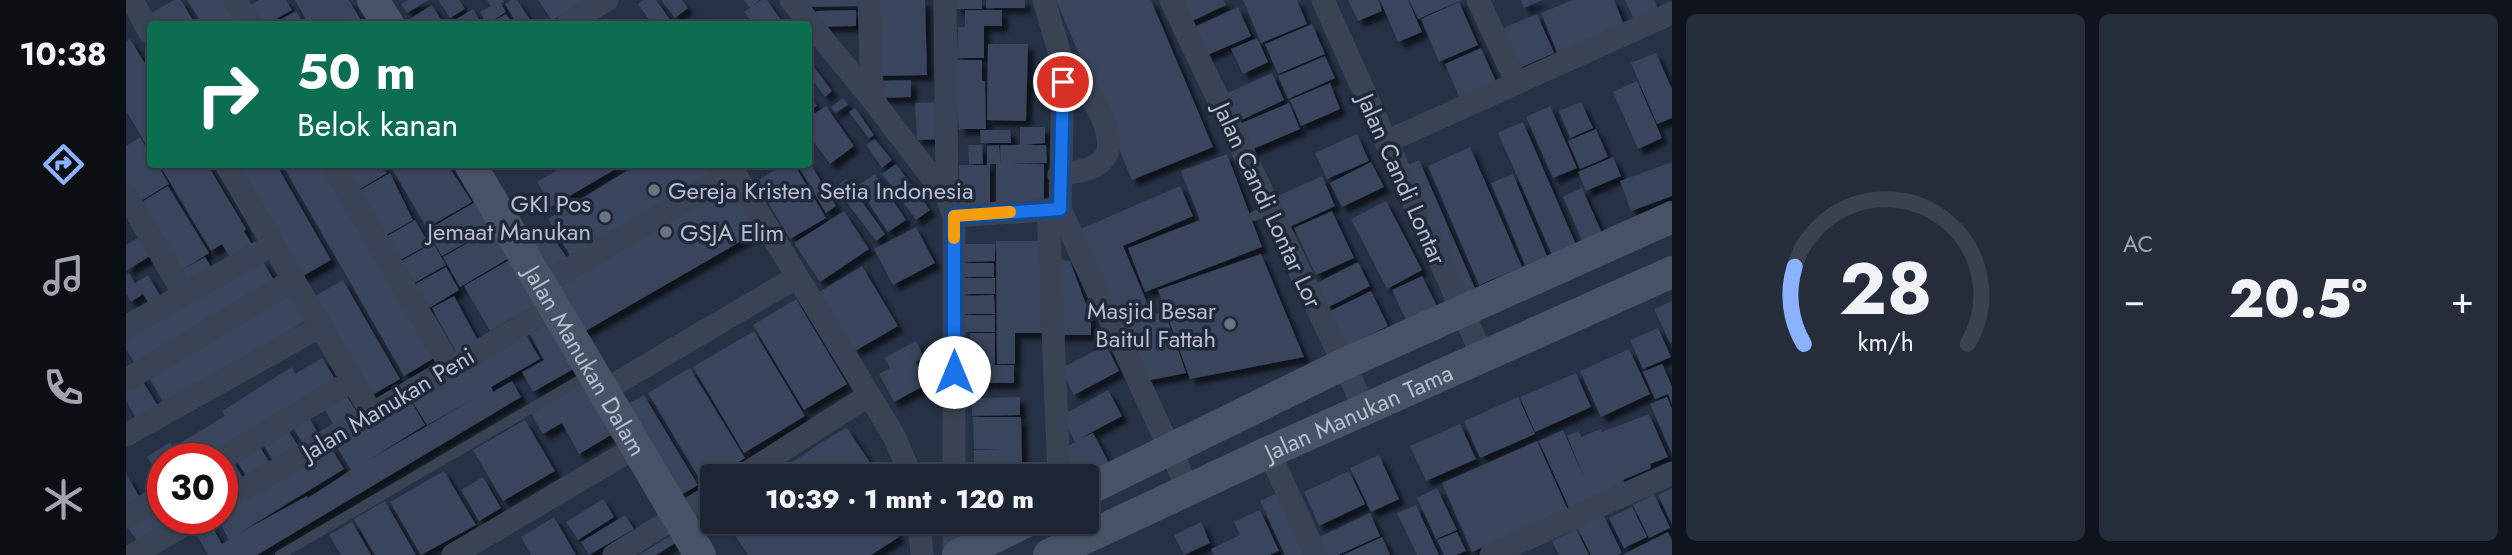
<!DOCTYPE html>
<html lang="id">
<meta charset="utf-8">
<style>
:root{--surface:#1c2533;--page:#252d3b;--text:#f1f3f6;--muted:#a0a5ac;--line:#3a424e;--accent:#8ab2ff}
body{margin:0;font-family:Jost,sans-serif;background:var(--page);color:var(--text);height:100vh;display:flex;flex-direction:column;font-size:26px;white-space:nowrap}
*{box-sizing:border-box;margin:0}
p{font-size:23px;color:var(--muted)}
.icon{flex:none;width:38px;height:38px;fill:none;stroke:currentColor;stroke-width:2;stroke-linecap:round;stroke-linejoin:round}
.map{position:relative;flex:1;overflow:hidden}
.details{display:flex;flex-direction:column;gap:14px;padding:14px;background:#0f141c;width:840px}
.details>*{flex:none}
.guide{position:absolute;left:21px;top:21px;width:665px;height:147px;border-radius:7px;box-shadow:0 2px 5px #0004,0 0 0 2px var(--line);background:#0b6e4f;color:#fff;overflow:hidden}
.speed{position:absolute;left:21px;top:443px;display:flex;gap:14px;font-size:35px;font-weight:700;text-align:center}
.speed>*{display:grid;place-content:center;width:91px;height:91px;border-radius:50%;background:var(--surface);box-shadow:0 2px 5px #0004,0 0 0 2px var(--line);line-height:1}
.speed .limit{border:10px solid #d22;background:#fff;color:#111}
.pin{position:absolute;display:grid;place-items:center;width:60px;height:60px;color:#fff;margin:-30px;border:4px solid #fff;border-radius:50%;box-shadow:0 2px 7px #0007}
.me{position:absolute;width:77px;margin:-38px;rotate:0deg;stroke-linejoin:round;filter:drop-shadow(0 0 5px #0008)}
.turn{display:flex;align-items:center;gap:24px;height:147px;padding:0 35px;font-size:32px}
.turn .icon{width:91px;height:91px;stroke-width:2.5}
.turn b{display:block;font-size:49px;line-height:60px}
.big{font-size:52px;font-weight:800;line-height:1.1}
.details .tile{flex:1;display:flex;flex-direction:column;justify-content:center;gap:10px;min-width:0;padding:0 24px;border-radius:10px;background:var(--page)}
.details .dial{align-items:center;gap:0}
.dial svg{height:182px;overflow:visible;fill:none;stroke:var(--line);stroke-width:7;stroke-linecap:round;text-anchor:middle}
.dial text{fill:var(--text);stroke:none}
.heat{display:flex;justify-content:space-between;align-items:center;font-size:38px;direction:ltr}
.details .tiles{flex:1;display:grid;gap:14px;grid-template-columns:repeat(2,1fr)}
.trip{position:absolute;left:574px;top:464px;width:399px;height:70px;border-radius:7px;background:var(--surface);box-shadow:0 2px 5px #0004,0 0 0 2px var(--line);font-weight:800;line-height:70px;text-align:center}
main{display:flex;flex:1;min-height:0}
.tab-bar{display:flex;flex-direction:column;width:126px;justify-content:space-around;align-items:center;background:#0b0f14;color:var(--muted)}
.tab-bar .icon{width:49px;height:49px}
.tab-bar .current{color:var(--accent)}
.tab-bar b{font-size:32px;color:var(--text)}
.map>svg:first-child{display:block}
.building{fill:#37445b;filter:url(#shadow)}
.lines{fill:none;stroke-linecap:round;stroke-linejoin:round}
.lane{stroke:#394354;stroke-width:10}
.street{stroke:#394354;stroke-width:23}
.secondary{stroke:#475267;stroke-width:32}
.route-casing{stroke:#114b97;stroke-width:18}
.route{stroke:#1a73e8;stroke-width:12}
.slow{stroke:#f59e0b;stroke-width:12}
.worship-dot{fill:#6b7280;stroke:#1e2839;stroke-width:2.5}
.labels{text-anchor:middle;dominant-baseline:central;stroke-width:7;stroke-linejoin:round;paint-order:stroke}
.street-label{font-size:24px;fill:#b7becd;stroke:#1e2839}
.poi-label{font-size:24px;fill:#b7becd;stroke:#1e2839;text-anchor:start}
</style>
<main>
<nav class="tab-bar">
<b>10:38</b>
<svg class="icon current" aria-label="directions" viewBox="0 0 24 24"><path d="M12 3l9 9-9 9-9-9zM9 14v-3h6M13 9l2 2-2 2"/></svg>
<svg class="icon" aria-label="music" viewBox="0 0 24 24"><path d="M9 18V5l10-2v13"/><circle cx="6" cy="18" r="3"/><circle cx="16" cy="16" r="3"/></svg>
<svg class="icon" aria-label="phone" viewBox="0 0 24 24"><path d="M5 4h4l2 5-3 2q2 4 5 5l2-3 5 2v4C11 20 4 13 5 4z"/></svg>
<svg class="icon" aria-label="climate" viewBox="0 0 24 24"><path d="M12 3v18M4 7l16 10M4 17L20 7"/></svg>
</nav>
<div class="map">
<svg width="1546" height="555" viewBox="0 0 1546 555">
<defs>
<filter id="shadow"><feDropShadow dx="6" dy="6" stdDeviation="2" flood-color="#0009"/></filter>
</defs>
<rect width="100%" height="100%" fill="#253144"/>
<!-- building -->
<g class="building">
<path d="M48 0H55L69 24H23L18 17Z"/>
<path d="M61 0H105L118 24H76Z"/>
<path d="M133 0H160L166 10 141 24H133L123 6Z"/>
<path d="M169 0H223L237 24H187L185 21 182 23Z"/>
<path d="M282 0H303L281 13 275 4Z"/>
<path d="M312 0H333L339 9 324 18Z"/>
<path d="M361 0H377L378 2 375 3 380 12 361 24 354 12 365 6Z"/>
<path d="M385 0H391L407 24H391L379 4Z"/>
<path d="M412 0H459L426 21Z"/>
<path d="M518 0H530L547 24H526L512 4Z"/>
<path d="M535 0H556L562 8 549 18Z"/>
<path d="M618 0H633L626 7 635 0H641L658 24H627L618 12 624 8Z"/>
<path d="M677 0H733V6L678 7Z"/>
<path d="M747 0H799L801 75 749 76Z"/>
<rect x="830" y="0" width="26" height="9"/>
<rect x="860" y="0" width="39" height="8"/>
<path d="M930 0H1025L1087 147 1006 180Z"/>
<path d="M1051 0H1097L1100 5 1062 23Z"/>
<path d="M1117 0H1171L1181 24 1135 43Z"/>
<path d="M1222 0H1252L1256 11 1232 21Z"/>
<path d="M1254 0H1282L1296 32 1272 42Z"/>
<path d="M1283 0H1336L1292 19Z"/>
<path d="M1395 0H1416L1398 8Z"/>
<path d="M1447 0H1488L1500 30 1433 57 1415 13Z"/>
<path d="M1499 0H1528L1532 10 1508 20Z"/>
<path d="M1333 2 1352 45 1313 62 1295 19Z"/>
<path d="M306 5 318 24H285L282 20Z"/>
<path d="M1112 7 1125 36 1075 58 1062 30Z"/>
<path d="M347 9 356 24H332L329 20Z"/>
<path d="M730 10V26L691 27 690 11Z"/>
<path d="M839 10H876V26H858V58H831L832 27H839Z"/>
<path d="M170 11 178 24H146Z"/>
<path d="M380 14 387 24H362Z"/>
<path d="M1411 14 1428 53 1387 71 1370 31Z"/>
<path d="M1186 24 1199 54 1152 74 1139 44Z"/>
<path d="M1131 38 1142 62 1117 74 1105 49Z"/>
<path d="M4 39 24 72V151L0 111V41Z"/>
<path d="M862 44H902L900 121 861 120Z"/>
<path d="M1355 48 1373 88 1336 104 1319 64Z"/>
<path d="M1530 53 1546 89V118L1531 124 1505 63Z"/>
<path d="M1199 56 1209 78 1162 99 1152 76Z"/>
<path d="M682 59 706 91 699 97 682 74Z"/>
<path d="M827 60H856V81H859L860 129H833Z"/>
<path d="M1146 73 1158 100 1107 124 1095 96Z"/>
<path d="M785 80V97L752 98V81Z"/>
<path d="M1511 81 1536 138 1512 149 1487 92Z"/>
<path d="M1204 83 1214 109 1175 126 1164 100Z"/>
<path d="M682 94 691 106 682 111Z"/>
<path d="M717 98 722 105 709 113 705 107Z"/>
<path d="M816 102 818 139 791 140 789 103Z"/>
<path d="M1455 102 1467 128 1444 138 1433 111Z"/>
<path d="M1163 103 1174 129 1120 152 1109 126Z"/>
<path d="M700 106 728 146 704 164 682 134V118Z"/>
<path d="M1424 106 1451 168 1427 178 1400 117Z"/>
<path d="M729 108 748 135 743 139 723 112Z"/>
<path d="M1397 122 1451 247 1427 257 1372 133Z"/>
<path d="M894 127H919V143L898 145H920L921 163H884L918 164V206H870V164H864V209L834 208 833 165H861V146L873 145 875 164 874 145H894Z"/>
<path d="M1470 129 1482 157 1454 169 1442 141Z"/>
<path d="M854 130H884L885 143H855Z"/>
<path d="M1231 134 1243 161 1201 179 1189 153Z"/>
<path d="M14 137 24 154V164H31L43 184 10 204 0 188V146Z"/>
<path d="M749 139 766 160 756 168 740 145Z"/>
<path d="M842 145H856L857 164H843Z"/>
<path d="M1344 147 1396 267 1353 285 1302 166Z"/>
<path d="M1101 154 1136 247 1019 292 1002 248 1074 220 1055 171Z"/>
<path d="M1487 157 1495 176 1460 191 1452 172Z"/>
<path d="M1293 160 1352 295 1336 302 1277 167Z"/>
<path d="M1245 162 1258 187 1216 207 1204 183Z"/>
<path d="M1546 162V196L1505 211 1494 181Z"/>
<path d="M684 163 710 206 700 213 674 169Z"/>
<path d="M33 164H81L120 229 118 231 128 248 106 261 96 244 85 251Z"/>
<path d="M103 164H150L205 260 170 280Z"/>
<path d="M156 164H199L310 357 278 376Z"/>
<path d="M224 164H256L261 173 229 192 216 169Z"/>
<path d="M263 164H321L346 202 301 228Z"/>
<path d="M441 164H498L425 207 411 182Z"/>
<path d="M512 164H591L596 173 448 262 422 219Z"/>
<path d="M658 164H668L700 218 664 239 630 182Z"/>
<path d="M770 164 804 210 790 220 756 174Z"/>
<path d="M264 173 287 220 255 238 229 193Z"/>
<path d="M749 174 780 220 762 232 731 186Z"/>
<path d="M1387 174 1421 256 1399 265 1365 183Z"/>
<path d="M1196 176 1209 206 1159 229 1145 199Z"/>
<path d="M720 179 759 234 750 241 709 187Z"/>
<path d="M603 183 631 232 451 336 423 288Z"/>
<path d="M42 186 83 253 56 270 79 257 89 273 62 289 9 206Z"/>
<path d="M1054 186 1067 216 997 246 1023 307 992 320 952 230Z"/>
<path d="M1456 188 1479 240 1460 249 1437 197Z"/>
<path d="M351 201 366 228 316 256 301 230Z"/>
<path d="M1260 201 1296 270 1261 289 1225 219Z"/>
<path d="M718 211 743 249 694 282 668 243Z"/>
<path d="M1206 211 1228 258 1190 275 1168 228Z"/>
<path d="M289 220 303 244 269 263 256 239Z"/>
<path d="M419 225 443 261 427 272 403 236Z"/>
<path d="M790 227 809 263 767 285 748 249Z"/>
<path d="M368 228 385 257 334 287 317 257Z"/>
<path d="M13 237 24 256 0 271V245Z"/>
<path d="M870 241H915L916 333H889V364H871Z"/>
<path d="M307 243 320 265 283 286 270 264Z"/>
<path d="M837 244H869V261L837 262Z"/>
<path d="M1135 254 1178 357 1064 379 1032 290Z"/>
<path d="M928 258 944 261 965 318V335H929Z"/>
<path d="M385 259 411 304 364 331 338 286Z"/>
<path d="M136 260 151 285 12 369 0 349V335Z"/>
<path d="M1232 262 1244 286 1201 308 1189 284Z"/>
<rect x="837" y="263" width="31" height="14"/>
<path d="M736 266 772 326 729 351 693 292Z"/>
<path d="M320 267 333 290 298 311 284 287Z"/>
<path d="M3 273 9 283 22 275 37 300 25 307 17 294 5 302 0 294V275Z"/>
<path d="M1296 276 1316 316 1285 330 1266 290Z"/>
<rect x="837" y="278" width="32" height="16"/>
<path d="M217 280 274 379 241 398 184 299Z"/>
<path d="M162 291 180 321 39 405 22 376Z"/>
<path d="M1245 291 1262 326 1213 350 1196 315Z"/>
<path d="M868 295 869 314H837V296Z"/>
<path d="M328 296 353 342 331 354 306 308Z"/>
<path d="M670 299 721 384 678 410 627 325Z"/>
<path d="M1546 301V342L1544 343 1528 309Z"/>
<path d="M1039 312 1060 373 1020 381 999 320Z"/>
<path d="M837 315H869V332H838Z"/>
<path d="M420 320 449 368 407 392 396 372 418 360 402 331Z"/>
<path d="M1532 328 1545 357 1517 369 1504 340Z"/>
<path d="M398 331 414 359 365 387 367 392 386 381 395 397 131 555H82L70 534 85 525 96 544 103 540 91 518H96V510L204 446 218 469 115 532 181 496 182 498 225 470 208 442 282 396 299 425 243 460 301 426 347 399 301 425 283 396Z"/>
<path d="M628 331 679 416 618 453 567 367Z"/>
<path d="M844 333H869V364L866 365H888V383H842Z"/>
<path d="M790 341 799 358 790 362 801 384 768 402 753 374 764 368 758 358Z"/>
<path d="M980 345 993 371 948 395 934 369Z"/>
<path d="M1503 349 1524 394 1475 417 1454 371Z"/>
<path d="M196 358 212 384 90 458H63L54 443 99 416 96 411 166 367 169 374Z"/>
<path d="M1536 364 1546 386V404L1542 394 1529 399 1517 372Z"/>
<path d="M564 368 619 458 576 483 522 393Z"/>
<path d="M1450 373 1465 407 1409 432 1394 397Z"/>
<path d="M13 375 35 411 13 424 0 401V382Z"/>
<path d="M455 382 485 435 453 454 436 423 417 434 404 412Z"/>
<path d="M216 388 232 414 209 427 194 402Z"/>
<path d="M982 390 996 416 955 438 967 433 983 463 959 476H952L937 449 949 442 935 416Z"/>
<path d="M518 395 572 485 555 495 500 405Z"/>
<path d="M894 397V415L846 416V398Z"/>
<path d="M1392 397 1409 434 1354 458 1338 421Z"/>
<path d="M1541 397 1546 409V454L1524 404Z"/>
<path d="M1523 414 1542 457 1524 464 1525 468 1497 480 1499 483 1444 510 1413 441 1437 430 1458 477 1441 436 1453 431 1455 437 1475 429 1476 432Z"/>
<path d="M182 416 192 433 176 442 166 426Z"/>
<path d="M847 417H895L896 464 848 466V450L872 449H848Z"/>
<path d="M399 420 429 471 377 501 347 450Z"/>
<path d="M158 423 174 449 149 464 133 438Z"/>
<path d="M1334 424 1350 459 1300 481 1284 446Z"/>
<path d="M721 428 753 476H645L707 435Z"/>
<path d="M130 440 145 465 122 479 106 454Z"/>
<path d="M1411 441 1442 510 1346 552 1316 483Z"/>
<path d="M44 442 54 458H37V482L21 457Z"/>
<path d="M1253 455 1273 499 1245 512 1224 468Z"/>
<path d="M104 456 119 481 96 495V460Z"/>
<path d="M894 465 895 476H851V469Z"/>
<path d="M898 467 929 468V476H898Z"/>
<path d="M318 471 350 525 295 555 264 502Z"/>
<path d="M1223 471 1239 504 1193 526 1178 492Z"/>
<path d="M0 474 17 503 0 514Z"/>
<path d="M357 477 375 508 353 521 335 490Z"/>
<path d="M1311 488 1331 530 1310 539 1291 498Z"/>
<path d="M1546 488V524L1532 495Z"/>
<path d="M1157 490 1187 555H1159L1134 501Z"/>
<path d="M1528 494 1544 528 1523 538 1507 505Z"/>
<path d="M477 499 488 517 452 540 440 522Z"/>
<path d="M37 500V518H47L49 522 13 544 0 525Z"/>
<path d="M259 501 290 555H249L228 519Z"/>
<path d="M1290 505 1313 555H1291L1271 513Z"/>
<path d="M1506 507 1521 537 1498 548 1483 518Z"/>
<path d="M1134 510 1153 551 1143 555H1088L1085 549 1114 535 1108 522Z"/>
<path d="M1244 513 1254 536 1212 555H1201L1193 537Z"/>
<path d="M1477 514 1496 553 1492 555H1465L1451 527Z"/>
<path d="M499 515 508 529 463 555 455 542Z"/>
<path d="M428 517 450 555H405L395 537Z"/>
<path d="M226 522 245 555H215L203 535Z"/>
<path d="M600 522H763L773 537 745 555H622Z"/>
<path d="M1075 522 1084 543 1058 555 1048 535Z"/>
<path d="M1450 529 1463 555H1433L1426 541Z"/>
<path d="M1331 532 1340 551 1330 555H1318L1311 540Z"/>
<path d="M1542 532 1546 541V555H1496Z"/>
<path d="M544 536 549 543 530 555H513Z"/>
<path d="M1256 537 1264 555H1217Z"/>
</g>
<g class="lines">
<!-- lane -->
<g class="lane">
<path d="M1128 216 1145 209"/>
<path d="M154 555 464 374"/>
</g>
<!-- street -->
<g class="street">
<path d="M6 0 24 33"/>
<path d="M109 0 124 24"/>
<path d="M665 0 746 99 821 197 828 216V476"/>
<path d="M743 0 746 99"/>
<path d="M819 0 821 197"/>
<path d="M918 0 933 51 937 82"/>
<path d="M1045 0 1239 409"/>
<path d="M1197 0 1357 357"/>
<path d="M1352 0 1391 83"/>
<path d="M441 24 481 0"/>
<path d="M1260 142 1546 13"/>
<path d="M100 164 246 414"/>
<path d="M206 164 325 367"/>
<path d="M603 164 768 436 785 476"/>
<path d="M933 175C948 172 969 171 979 157 992 140 967 95 954 82H937L934 209 1062 489"/>
<path d="M0 195 58 294"/>
<path d="M922 210 933 476"/>
<path d="M828 216 934 209"/>
<path d="M415 285 608 172"/>
<path d="M0 327 146 245"/>
<path d="M0 380 166 281"/>
<path d="M477 391 671 277"/>
<path d="M0 435 195 326"/>
<path d="M1143 452 1190 555"/>
<path d="M96 459 226 381"/>
<path d="M616 476 742 396"/>
<path d="M96 502 428 307"/>
<path d="M0 517 37 495"/>
<path d="M793 522 796 555"/>
<path d="M828 522V555"/>
<path d="M938 522 943 545"/>
<path d="M7 555 70 518"/>
<path d="M327 555 510 447"/>
<path d="M488 555 586 495"/>
<path d="M1365 555 1546 473"/>
</g>
<!-- secondary -->
<g class="secondary">
<path d="M247 0 262 24"/>
<path id="s1" d="M344 164 574 555"/>
<path d="M961 490 1216 365 1546 217"/>
<path d="M832 555 899 522"/>
<path id="s2" d="M923 555 1143 452 1546 272"/>
</g>
</g>
<g class="lines">
<defs>
<path id="route" d="M828 372V216L934 209 937 82"/>
</defs>
<!-- route casing -->
<use href="#route" class="route-casing"/>
<!-- route -->
<use href="#route" class="route"/>
<!-- slow -->
<path class="slow" d="M828 238V216L884 212"/>
</g>
<!-- markers -->
<g class="worship-dot">
<circle cx="528" cy="190" r="7"/>
<circle cx="479" cy="217" r="7"/>
<circle cx="540" cy="232" r="7"/>
<circle cx="1104" cy="324" r="7"/>
</g>
<g class="labels">
<!-- street labels -->
<g class="street-label">
<text transform="translate(1276 179) rotate(66)">Jalan Candi Lontar</text>
<text transform="translate(1142 205) rotate(65)">Jalan Candi Lontar Lor</text>
<text stroke="none"><textPath href="#s1" startOffset="228">Jalan Manukan Dalam</textPath></text>
<text transform="translate(262 404) rotate(-31)">Jalan Manukan Peni</text>
<text stroke="none"><textPath href="#s2" startOffset="341">Jalan Manukan Tama</textPath></text>
</g>
<!-- poi labels -->
<g class="poi-label">
<text x="542" y="190">Gereja Kristen Setia Indonesia</text>
<text x="465" y="203" text-anchor="end">GKI Pos<tspan x="465" dy="28">Jemaat Manukan</tspan></text>
<text x="554" y="232">GSJA Elim</text>
<text x="1090" y="310" text-anchor="end">Masjid Besar<tspan x="1090" dy="28">Baitul Fattah</tspan></text>
</g>
</g>
</svg>
<div class="speed"><div class="limit">30</div></div>
<div class="pin" style="left:937px;top:82px;background:#d93025"><svg class="icon" aria-label="arrive" viewBox="0 0 24 24"><path d="M6 21V4h12l-3 4 3 4H6"/></svg></div>
<svg class="me" style="left:828px;top:372px" viewBox="-20 -20 40 40"><circle r="19" fill="#fff"/><path d="M0-13L10 11 0 6-10 11z" fill="#1a73e8"/></svg>
<div class="trip">10:39 · 1 mnt · 120 m</div>
<div class="guide">
<div class="turn"><svg class="icon" aria-label="right" viewBox="0 0 24 24"><path d="M7 20v-9h11M14 6l5 5-5 5"/></svg><div><b>50 m</b>Belok kanan</div></div>
</div>
</div>
<section class="details">
<div class="tiles">
<div class="tile dial"><svg viewBox="0 0 100 80">
<path d="M14 69A42 42 0 1 1 86 69"/>
<path d="M14 69A42 42 0 0 1 10 35" stroke="#8ab2ff"/>
<text x="50" y="56" font-size="32" font-weight="700">28</text>
<text x="50" y="72" font-size="11">km/h</text>
</svg></div>
<div class="tile"><p>AC</p>
<div class="heat"><a>−</a><b class="big">20.5°</b><a>+</a></div>
</div>
</div>
</section>
</main>
